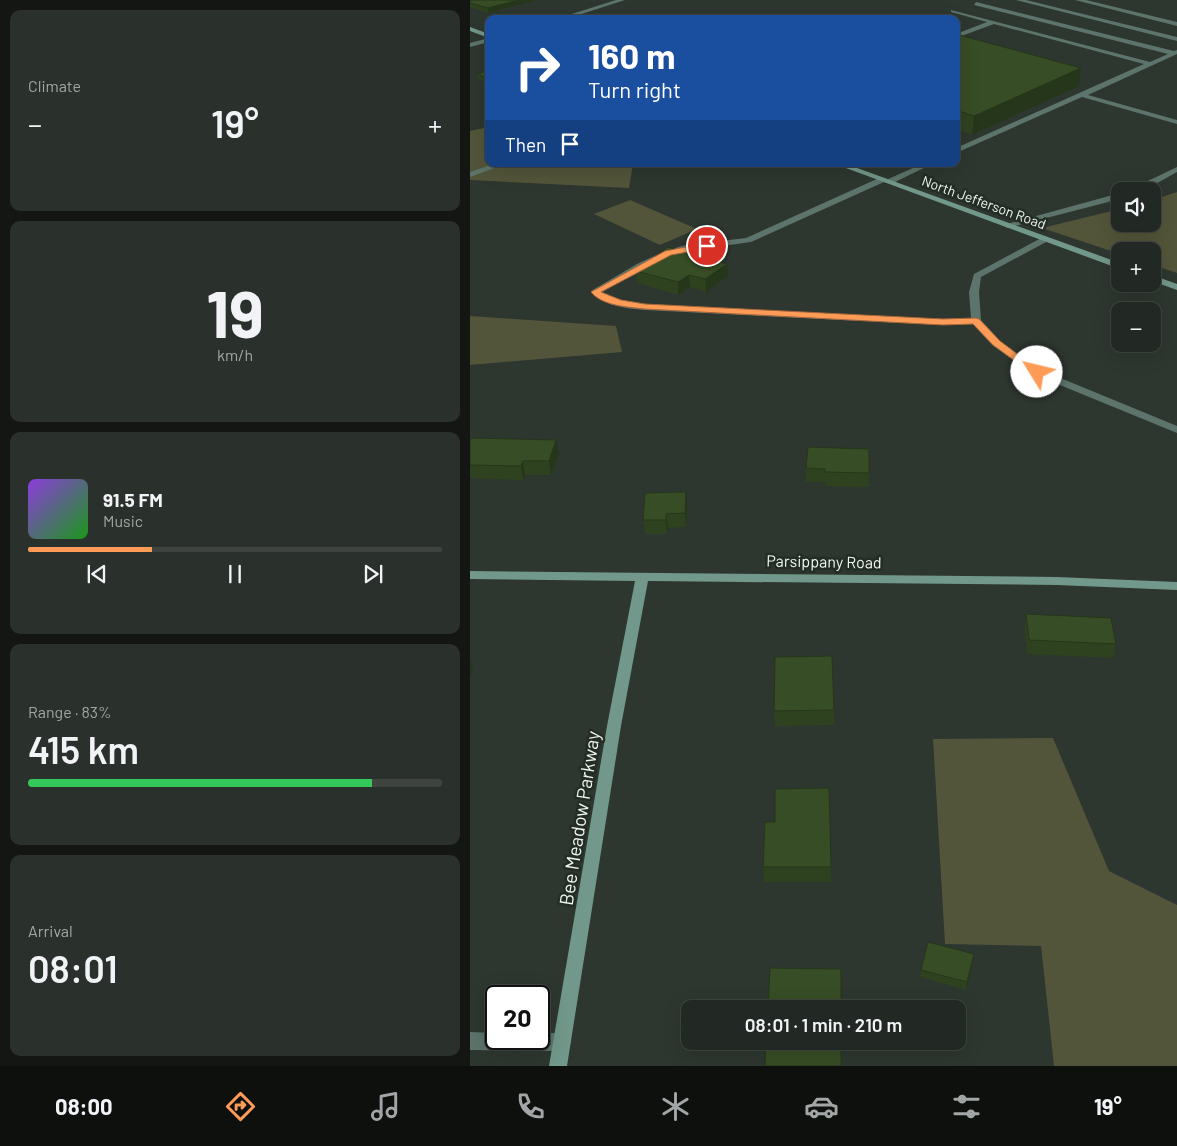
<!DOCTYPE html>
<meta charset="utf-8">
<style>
:root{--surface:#222823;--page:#2a302b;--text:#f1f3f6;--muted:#a2a6a6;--line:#3f4441;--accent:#fe9c57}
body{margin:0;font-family:Barlow,sans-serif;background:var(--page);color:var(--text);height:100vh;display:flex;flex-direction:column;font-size:19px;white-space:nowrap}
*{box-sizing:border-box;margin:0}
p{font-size:16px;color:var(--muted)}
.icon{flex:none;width:28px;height:28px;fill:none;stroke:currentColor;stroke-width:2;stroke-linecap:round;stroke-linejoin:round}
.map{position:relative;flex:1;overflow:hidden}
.panel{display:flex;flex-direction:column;gap:10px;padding:10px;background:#131613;width:470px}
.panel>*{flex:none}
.hud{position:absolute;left:15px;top:15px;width:475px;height:152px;border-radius:10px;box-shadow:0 5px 20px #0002,0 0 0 1px var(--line);background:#1a4fa0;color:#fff;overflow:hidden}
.controls{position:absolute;left:641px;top:182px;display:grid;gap:10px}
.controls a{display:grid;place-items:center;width:50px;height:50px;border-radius:10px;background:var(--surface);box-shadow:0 5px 20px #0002,0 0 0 1px var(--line);font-size:25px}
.speed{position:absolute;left:15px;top:985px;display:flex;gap:10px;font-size:25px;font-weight:700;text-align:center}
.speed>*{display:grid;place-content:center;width:65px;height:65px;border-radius:50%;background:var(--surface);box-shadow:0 5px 20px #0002,0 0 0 1px var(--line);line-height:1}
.speed .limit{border:2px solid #111;border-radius:8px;background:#fff;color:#111}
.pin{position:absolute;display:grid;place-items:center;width:42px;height:42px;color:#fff;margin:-21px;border:2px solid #fff;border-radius:50%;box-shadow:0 1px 5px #0007}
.me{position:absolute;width:55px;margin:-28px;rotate:306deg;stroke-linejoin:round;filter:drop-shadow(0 0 4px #0008)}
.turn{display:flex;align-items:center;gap:18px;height:105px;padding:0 20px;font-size:22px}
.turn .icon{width:65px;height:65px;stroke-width:2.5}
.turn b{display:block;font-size:35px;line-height:42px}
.then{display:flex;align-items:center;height:48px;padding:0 20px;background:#0003;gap:10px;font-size:19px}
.big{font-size:38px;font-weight:600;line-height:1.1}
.panel .widget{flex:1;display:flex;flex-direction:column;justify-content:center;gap:8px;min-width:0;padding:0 18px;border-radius:10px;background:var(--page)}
.panel .dial{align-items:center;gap:0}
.dial b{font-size:65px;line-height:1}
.song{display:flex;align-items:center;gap:15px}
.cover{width:60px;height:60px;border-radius:8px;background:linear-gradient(135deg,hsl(270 70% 55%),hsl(120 70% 35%))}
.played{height:5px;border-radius:2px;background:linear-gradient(90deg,var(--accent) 30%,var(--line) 30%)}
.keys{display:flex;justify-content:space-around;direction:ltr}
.heat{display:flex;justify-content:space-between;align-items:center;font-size:28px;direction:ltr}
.charge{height:8px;border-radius:4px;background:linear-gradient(90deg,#34c759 83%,var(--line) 0)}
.trip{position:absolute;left:211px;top:1000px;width:285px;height:50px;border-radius:10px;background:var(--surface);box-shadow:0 5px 20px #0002,0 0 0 1px var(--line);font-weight:600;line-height:50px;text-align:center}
.dock{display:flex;height:80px;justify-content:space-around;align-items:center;background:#0e100e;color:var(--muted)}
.dock .icon{width:35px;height:35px}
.dock .selected{color:var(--accent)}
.dock b{font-size:22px;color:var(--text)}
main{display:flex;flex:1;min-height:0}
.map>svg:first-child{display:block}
.green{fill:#525539}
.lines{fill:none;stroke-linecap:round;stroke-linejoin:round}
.lane{fill:#5c746b;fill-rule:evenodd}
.street{fill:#5c746b;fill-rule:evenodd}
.secondary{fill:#71988a;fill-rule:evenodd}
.wall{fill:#2f4220}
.shaded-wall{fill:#26361a}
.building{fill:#374d25;stroke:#26361a}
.route{fill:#fe9c57;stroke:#a56539}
.labels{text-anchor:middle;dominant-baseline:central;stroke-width:5;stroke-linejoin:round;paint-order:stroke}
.far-street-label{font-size:14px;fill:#f1f7f2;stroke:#232c25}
.street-label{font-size:16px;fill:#f1f7f2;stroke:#232c25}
.near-street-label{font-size:19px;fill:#f1f7f2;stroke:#232c25}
</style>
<main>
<section class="panel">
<div class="widget"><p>Climate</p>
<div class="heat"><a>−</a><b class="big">19°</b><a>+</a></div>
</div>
<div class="widget dial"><b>19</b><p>km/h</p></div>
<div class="widget">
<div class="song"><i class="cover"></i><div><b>91.5 FM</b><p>Music</p></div></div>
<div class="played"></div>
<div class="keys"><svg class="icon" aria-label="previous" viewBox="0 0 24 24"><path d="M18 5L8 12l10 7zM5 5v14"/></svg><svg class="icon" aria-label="pause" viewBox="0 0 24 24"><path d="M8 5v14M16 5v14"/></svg><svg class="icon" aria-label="next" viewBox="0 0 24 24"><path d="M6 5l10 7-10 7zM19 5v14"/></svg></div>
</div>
<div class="widget"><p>Range · 83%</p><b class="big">415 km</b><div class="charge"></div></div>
<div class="widget"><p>Arrival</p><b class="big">08:01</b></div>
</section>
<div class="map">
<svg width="707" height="1066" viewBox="0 0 707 1066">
<rect width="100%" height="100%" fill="#2d362f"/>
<!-- green -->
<g class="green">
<path d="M19 127V164H163L159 188 0 180V131Z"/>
<path d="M707 192V273L683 265 682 251H650V254L572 228 650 209V224H682L683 200Z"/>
<path d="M160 200 227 229 190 245 124 214Z"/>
<path d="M0 316 146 326 152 352 0 365Z"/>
<path d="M583 738 639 871 707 905V1066H584L571 946 475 944 463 739Z"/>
</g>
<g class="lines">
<!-- lane -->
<g class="lane">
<path d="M546 0H556L707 37V41Z"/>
<path d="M605 0H616L707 22V26Z"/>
<path d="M506 2 704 51 707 50V54L618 95 707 120V124L612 97 486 153V148L674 64 524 24 486 38V34L517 22 481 12V10L680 62 698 54 504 5Z"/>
<path d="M452 164H462L421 184 414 182 281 242 216 251 201 255 132 292 146 299 175 304 473 319 501 318 499 292 504 274 575 236 579 239 578 241 511 277 509 292 511 320 530 341 571 370 707 426V433L563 374 522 345 503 324 473 325 175 310C156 308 134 307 121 291L167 264 195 251 216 245 276 238 409 178 416 180Z"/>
<path d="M707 167V172C691 181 675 192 657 191Z"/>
<path d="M650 193V199L537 228 533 225Z"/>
</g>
<!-- street -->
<g class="street">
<path d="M146 0H155L96 19H86Z"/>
<path d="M19 38V42L0 47V43Z"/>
<path d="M24 164H35L0 177V172Z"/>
<path d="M0 1032 26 1033V1039H69V1033H92L99 1036 101 1042 99 1048 92 1051 0 1050Z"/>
</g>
<!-- secondary -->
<g class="secondary">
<path d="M0 27 19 34V38L0 31Z"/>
<path d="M365 164H376L650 263V269Z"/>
<path d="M682 275 707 284V290L682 281Z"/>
<path d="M0 571 587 577 707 582V590L587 585 178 581 151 726 97 1066H79L137 726 165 581 0 579Z"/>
</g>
</g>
<!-- wall -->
<g class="wall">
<path d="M0 0H66L18 13 0 7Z"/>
<path d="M486 34 609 86 502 135 486 129Z"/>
<path d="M19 70V84L8 79 7 74Z"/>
<path d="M257 264 258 276 236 292 220 287 208 295 167 283 166 271Z"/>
<path d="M0 440 89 454 81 475H55L53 480 0 478Z"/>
<path d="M338 447 399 473V487L355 486V482H336V468Z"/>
<path d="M217 506 216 527 198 528 197 534H175L173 520Z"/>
<path d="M556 614 646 644 643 658 557 654 555 629Z"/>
<path d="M364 710V725L305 726 304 711Z"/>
<path d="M293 867H361V882H294Z"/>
<path d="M504 954 503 962 496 990 450 977 451 970Z"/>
</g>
<!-- shaded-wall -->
<g class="shaded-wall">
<path d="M49 0H66L18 13V8Z"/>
<path d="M611 68 609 86 502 135 504 116Z"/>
<path d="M257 264 258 276 236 292 235 279Z"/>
<path d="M219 275 220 287 208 295V282Z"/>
<path d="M86 440 89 454 81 475 79 461Z"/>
<path d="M53 461 55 475 53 480 51 466Z"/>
<path d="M216 492 217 506 216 527 215 513Z"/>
<path d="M196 514 198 528 197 534 196 520Z"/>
<path d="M0 657 3 669 0 678Z"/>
<path d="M504 954 503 962 496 990 497 982Z"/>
</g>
<!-- building -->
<g class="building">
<path d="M0 0H49L18 8 0 3Z"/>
<path d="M486 34 611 68 504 116 486 110Z"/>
<path d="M19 70V79L7 74Z"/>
<path d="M198 247 257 264 235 279 219 275 208 282 166 271Z"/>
<path d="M1 438 86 440 79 461H53L51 466 0 465V440Z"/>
<path d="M338 447 399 449V473L355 472V469L336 468Z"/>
<path d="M216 492 215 513 196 514V520H173L175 493Z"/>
<path d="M556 614 641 618 646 644 559 640Z"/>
<path d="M362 656 364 710 304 711 305 657Z"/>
<path d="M359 788 361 867H293L295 822H305V789Z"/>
<path d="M458 942 504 954 497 982 451 970Z"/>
<path d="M300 968 371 969V1009H298Z"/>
<path d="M296 1041H371V1066H295Z"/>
</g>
<!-- route -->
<path class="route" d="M237 243 240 244V248L201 255 131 292 151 300 175 304 473 319 506 318 509 319 530 341 571 372 570 374H563L523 345 503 324 473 325 175 309C158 307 132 306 121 292L195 251Z"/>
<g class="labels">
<!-- far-street labels -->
<g class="far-street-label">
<text transform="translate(514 202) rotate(20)">North Jefferson Road</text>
</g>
<!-- street labels -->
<g class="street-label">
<text transform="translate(354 561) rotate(1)">Parsippany Road</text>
</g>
<!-- near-street labels -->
<g class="near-street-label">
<text transform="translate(109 818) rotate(-81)">Bee Meadow Parkway</text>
</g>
</g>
</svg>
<div class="controls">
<a><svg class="icon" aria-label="sound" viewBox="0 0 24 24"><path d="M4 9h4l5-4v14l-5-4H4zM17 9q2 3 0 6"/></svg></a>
<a>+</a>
<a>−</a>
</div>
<div class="speed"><div class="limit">20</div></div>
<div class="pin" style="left:237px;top:246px;background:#d93025"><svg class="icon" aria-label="arrive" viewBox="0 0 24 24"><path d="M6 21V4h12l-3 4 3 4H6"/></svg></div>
<svg class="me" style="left:567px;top:372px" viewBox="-20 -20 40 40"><circle r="19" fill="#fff"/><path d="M0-13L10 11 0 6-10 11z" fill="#fe9c57"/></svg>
<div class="trip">08:01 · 1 min · 210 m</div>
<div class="hud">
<div class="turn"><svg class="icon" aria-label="right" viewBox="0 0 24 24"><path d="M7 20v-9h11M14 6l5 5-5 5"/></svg><div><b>160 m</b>Turn right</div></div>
<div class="then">Then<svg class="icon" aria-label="arrive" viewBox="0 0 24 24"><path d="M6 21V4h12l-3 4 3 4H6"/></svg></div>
</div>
</div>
</main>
<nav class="dock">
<b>08:00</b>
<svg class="icon selected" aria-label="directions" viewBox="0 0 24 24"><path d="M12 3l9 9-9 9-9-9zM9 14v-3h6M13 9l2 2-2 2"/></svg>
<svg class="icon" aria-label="music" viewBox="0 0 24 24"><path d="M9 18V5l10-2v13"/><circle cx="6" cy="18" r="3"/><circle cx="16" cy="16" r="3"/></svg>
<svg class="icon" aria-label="phone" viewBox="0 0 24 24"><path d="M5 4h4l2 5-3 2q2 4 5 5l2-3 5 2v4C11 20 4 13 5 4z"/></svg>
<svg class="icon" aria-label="climate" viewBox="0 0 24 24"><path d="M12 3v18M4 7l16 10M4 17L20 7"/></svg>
<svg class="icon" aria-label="car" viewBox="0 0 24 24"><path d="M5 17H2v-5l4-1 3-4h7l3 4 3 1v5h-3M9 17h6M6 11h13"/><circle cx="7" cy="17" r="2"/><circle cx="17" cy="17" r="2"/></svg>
<svg class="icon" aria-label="filters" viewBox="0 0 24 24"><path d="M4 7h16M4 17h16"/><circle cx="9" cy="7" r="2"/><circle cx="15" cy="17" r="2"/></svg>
<b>19°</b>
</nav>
